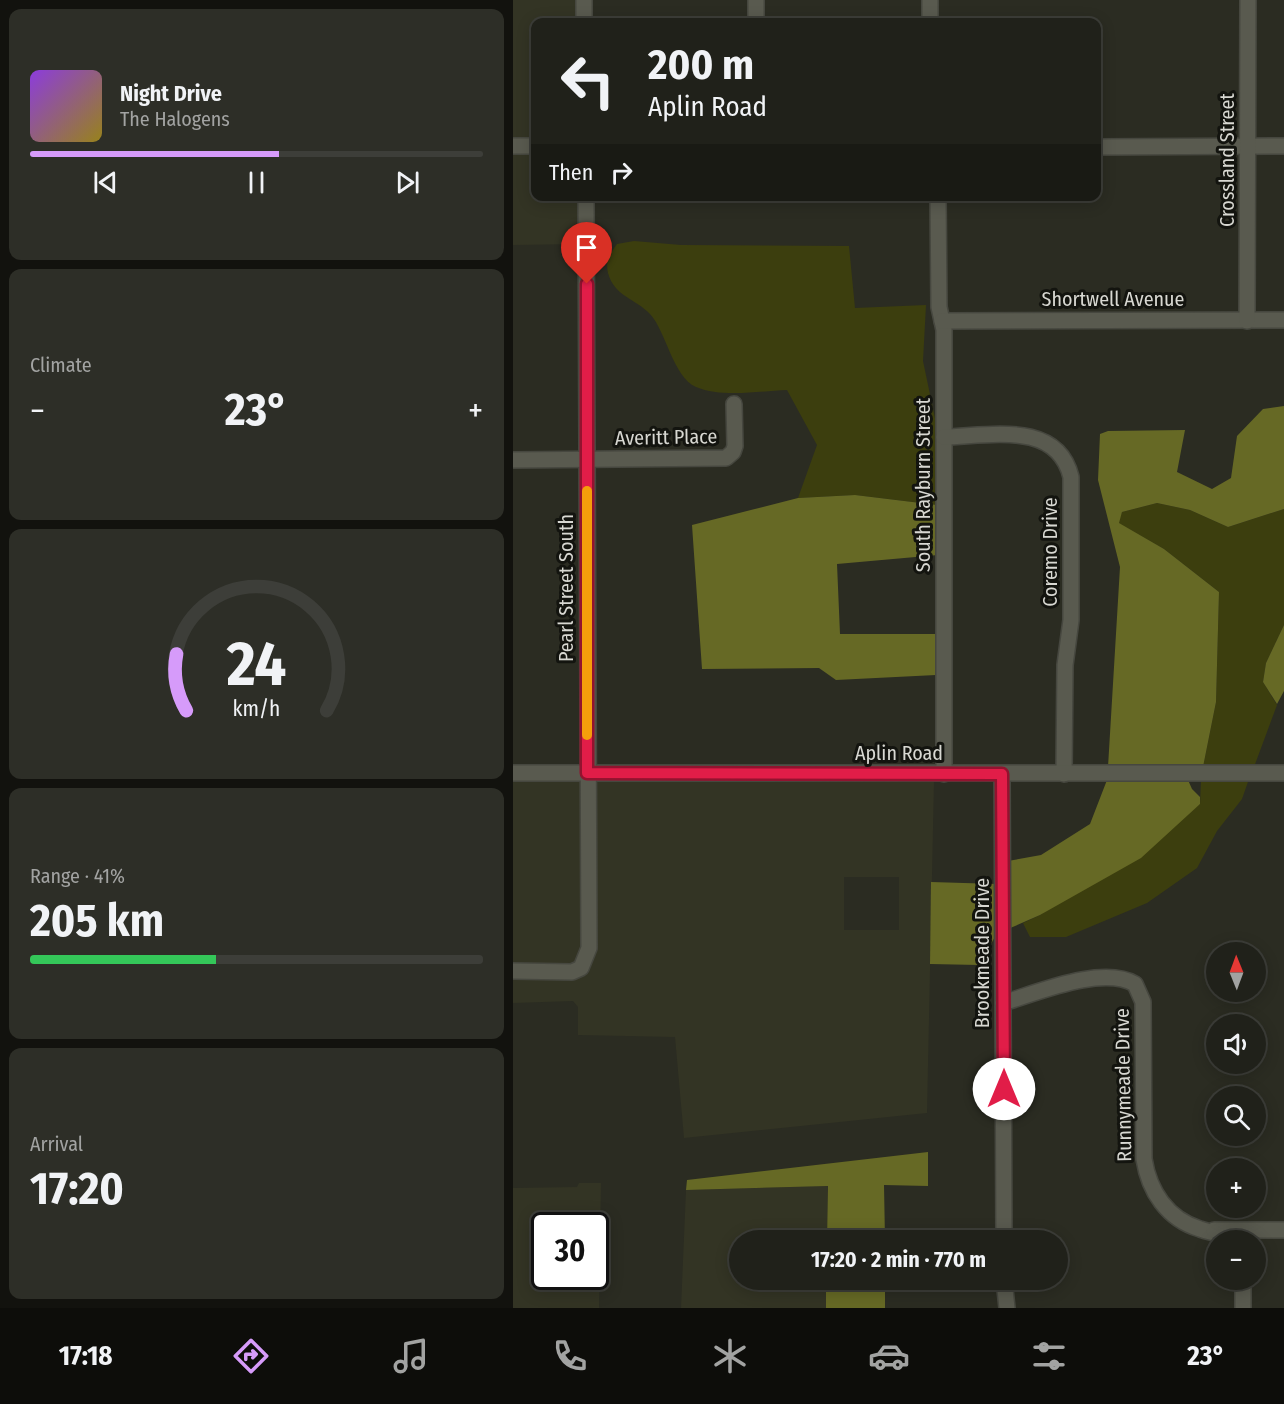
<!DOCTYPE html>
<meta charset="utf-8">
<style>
:root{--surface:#20211a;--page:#2d2e27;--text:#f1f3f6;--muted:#a2a3a2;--line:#3d3e39;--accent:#d69bfa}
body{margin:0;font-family:"Fira Sans Condensed",sans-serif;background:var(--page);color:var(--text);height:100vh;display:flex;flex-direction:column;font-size:22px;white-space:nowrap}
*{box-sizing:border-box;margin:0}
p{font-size:20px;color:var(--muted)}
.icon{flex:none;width:33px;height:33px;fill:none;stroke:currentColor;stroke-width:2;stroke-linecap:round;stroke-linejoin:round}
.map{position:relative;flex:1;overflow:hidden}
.panel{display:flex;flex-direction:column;gap:9px;padding:9px;background:#12120e;width:513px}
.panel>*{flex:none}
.hud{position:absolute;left:18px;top:18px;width:570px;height:183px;border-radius:12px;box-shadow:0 3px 15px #0003,0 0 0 2px var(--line);background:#20211a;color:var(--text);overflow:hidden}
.needle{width:39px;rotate:359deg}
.tools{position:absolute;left:693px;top:942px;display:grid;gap:12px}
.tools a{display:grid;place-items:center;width:60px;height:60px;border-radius:50%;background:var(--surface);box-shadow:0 3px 15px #0003,0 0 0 2px var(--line);font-size:30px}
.speed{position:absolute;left:18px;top:1212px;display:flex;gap:12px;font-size:30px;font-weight:700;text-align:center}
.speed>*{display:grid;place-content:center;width:78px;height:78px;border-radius:50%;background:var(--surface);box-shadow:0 3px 15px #0003,0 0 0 2px var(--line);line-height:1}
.speed .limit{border:3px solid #111;border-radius:9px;background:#fff;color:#111}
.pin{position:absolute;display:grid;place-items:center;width:51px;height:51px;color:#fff;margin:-62px -26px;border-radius:50% 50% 50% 0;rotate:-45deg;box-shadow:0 0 6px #0007}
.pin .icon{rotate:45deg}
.me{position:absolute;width:66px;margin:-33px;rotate:0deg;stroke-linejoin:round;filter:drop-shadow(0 0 4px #0008)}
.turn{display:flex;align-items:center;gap:21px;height:126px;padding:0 18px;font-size:27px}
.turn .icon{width:78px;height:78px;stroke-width:2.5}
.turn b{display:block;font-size:42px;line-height:51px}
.then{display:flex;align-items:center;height:57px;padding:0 18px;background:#0003;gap:12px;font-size:22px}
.big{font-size:45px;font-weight:700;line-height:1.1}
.panel .widget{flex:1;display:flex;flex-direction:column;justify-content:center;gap:9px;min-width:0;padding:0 21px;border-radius:12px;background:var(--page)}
.panel .dial{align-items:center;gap:0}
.dial svg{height:156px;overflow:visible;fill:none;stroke:var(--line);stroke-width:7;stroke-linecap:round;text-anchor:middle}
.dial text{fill:var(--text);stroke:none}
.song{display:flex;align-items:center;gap:18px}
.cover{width:72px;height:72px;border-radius:9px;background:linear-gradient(135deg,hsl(270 70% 55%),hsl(50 70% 35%))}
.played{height:6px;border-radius:3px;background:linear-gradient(90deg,var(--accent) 55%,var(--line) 55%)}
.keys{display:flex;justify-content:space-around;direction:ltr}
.heat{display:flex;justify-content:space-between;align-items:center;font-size:33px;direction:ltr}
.charge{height:9px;border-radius:4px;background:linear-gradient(90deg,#34c759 41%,var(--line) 0)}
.trip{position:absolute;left:216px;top:1230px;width:339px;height:60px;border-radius:30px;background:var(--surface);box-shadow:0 3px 15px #0003,0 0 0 2px var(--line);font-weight:700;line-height:60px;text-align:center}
.menu{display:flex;height:96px;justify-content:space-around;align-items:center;background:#0d0d0a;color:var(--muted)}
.menu .icon{width:42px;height:42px}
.menu .on{color:var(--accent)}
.menu b{font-size:27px;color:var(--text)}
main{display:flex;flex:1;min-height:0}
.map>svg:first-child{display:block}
.built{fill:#333424;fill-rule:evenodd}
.green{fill:#3c3e0e}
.forest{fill:#666925}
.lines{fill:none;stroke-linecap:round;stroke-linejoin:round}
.minor-casing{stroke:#46473f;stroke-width:18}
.minor{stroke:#595a4f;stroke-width:15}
.route-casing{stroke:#92132f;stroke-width:15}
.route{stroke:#e11d48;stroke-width:10}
.slow{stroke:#f59e0b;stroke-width:10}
.labels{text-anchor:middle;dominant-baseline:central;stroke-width:6;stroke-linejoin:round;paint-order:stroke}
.street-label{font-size:20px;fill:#d8d8d2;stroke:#13140f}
</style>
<main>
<section class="panel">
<div class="widget">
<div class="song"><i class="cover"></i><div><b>Night Drive</b><p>The Halogens</p></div></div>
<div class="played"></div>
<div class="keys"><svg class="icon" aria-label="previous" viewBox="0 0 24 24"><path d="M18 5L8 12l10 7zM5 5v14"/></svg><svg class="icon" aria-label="pause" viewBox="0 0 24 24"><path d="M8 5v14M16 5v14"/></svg><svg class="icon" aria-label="next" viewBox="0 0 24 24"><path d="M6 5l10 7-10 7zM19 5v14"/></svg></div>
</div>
<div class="widget"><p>Climate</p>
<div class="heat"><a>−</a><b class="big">23°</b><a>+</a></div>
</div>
<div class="widget dial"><svg viewBox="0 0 100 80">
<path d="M14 69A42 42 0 1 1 86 69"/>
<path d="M14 69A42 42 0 0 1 9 40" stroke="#d69bfa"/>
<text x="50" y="56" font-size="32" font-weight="700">24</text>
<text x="50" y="72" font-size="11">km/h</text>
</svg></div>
<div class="widget"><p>Range · 41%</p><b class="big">205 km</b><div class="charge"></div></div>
<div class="widget"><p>Arrival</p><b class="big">17:20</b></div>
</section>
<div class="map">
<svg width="771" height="1308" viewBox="0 0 771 1308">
<rect width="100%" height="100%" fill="#2b2c22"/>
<!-- built -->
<g class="built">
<path d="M0 0H64L65 22H22V140H0Z"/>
<path d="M0 152H22V196L67 197 68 244 0 245Z"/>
<path d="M0 779H69L71 947 65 963 58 966 0 965Z"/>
<path d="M80 779 421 781 414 1113 171 1138 162 1037 65 1035V1007L60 1001 0 1003V977L70 974ZM331 877H386V930H331Z"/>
<path d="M66 1183H88L86 1308H0V1188L64 1187ZM32 1226H82V1276H32Z"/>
<path d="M315 1186 314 1240H226V1280H313V1308H168L173 1190Z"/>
</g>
<!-- green -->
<g class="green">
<path d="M121 241 168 245 336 246 342 308 413 305 410 361 423 423 424 505 342 495 285 498 304 445 274 390C246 391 209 398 183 387 160 377 153 331 137 314 123 299 101 296 95 273 92 260 97 254 104 244Z"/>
<path d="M644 503 677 510 715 527 771 509V625L753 663 750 682 764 705 741 767H690L703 702 706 592 651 549 605 523 609 512Z"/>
<path d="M736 779 729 799 704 831 684 868 634 903 553 937H517L510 923 527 915 687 804 688 780Z"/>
</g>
<!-- forest -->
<g class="forest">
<path d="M771 406V509L715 527 677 510 644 503 609 512 606 523 651 549 706 592 703 702 690 767H595L607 567 585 480 587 434 595 431 672 430 664 472 699 489 718 478 724 436 750 409Z"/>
<path d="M342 495 424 505 425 555 324 564 327 634H424L423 675 323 680 306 668 189 669 179 525 285 498Z"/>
<path d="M771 625V691L764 704 750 682 753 663Z"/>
<path d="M594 780H675L679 789 687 797V804L628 858 527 915 495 929V861L528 855 577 824Z"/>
<path d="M418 882 484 884 483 935 466 965 417 964Z"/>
<path d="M415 1152V1186L371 1185 372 1240H314L315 1186 173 1190 174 1180Z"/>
<rect x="313" y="1280" width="59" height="28"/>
</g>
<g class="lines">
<defs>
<g id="minor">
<path d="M71 0V22"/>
<path d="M417 0V22"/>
<path d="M243 22V0"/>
<path d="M0 146H22"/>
<path d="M584 147 771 146"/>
<path d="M425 196 426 307 431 330V774"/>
<path d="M429 321 771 320"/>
<path d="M734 321 735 0"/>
<path d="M431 437C476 436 544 420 558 477V620L552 665 551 774"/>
<path d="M0 460 213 458 220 452 222 446 221 404"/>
<path d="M0 773H771"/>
<path d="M489 774 491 1240"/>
<path d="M0 971 59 972 68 968 76 948 73 196"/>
<path d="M490 1003C524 993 589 965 622 984L630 1002 631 1159C636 1191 654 1219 687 1229 698 1233 708 1233 718 1240"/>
<path d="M701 1230H771"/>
<path d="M491 1280 494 1308"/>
<path d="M730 1280V1308"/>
</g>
</defs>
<!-- minor casing -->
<use href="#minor" class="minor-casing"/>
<!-- minor -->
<use href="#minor" class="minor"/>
</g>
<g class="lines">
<defs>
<path id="route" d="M74 284V773L489 774 491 1089"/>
</defs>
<!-- route casing -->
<use href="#route" class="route-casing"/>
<!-- route -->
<use href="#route" class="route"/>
<!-- slow -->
<path class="slow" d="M74 735V491"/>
</g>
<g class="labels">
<!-- street labels -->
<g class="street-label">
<text transform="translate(714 160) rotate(-90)">Crossland Street</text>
<text x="600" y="299">Shortwell Avenue</text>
<text transform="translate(153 437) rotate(-1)">Averitt Place</text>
<text transform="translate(410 485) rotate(-90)">South Rayburn Street</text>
<text transform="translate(537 552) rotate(-90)">Coremo Drive</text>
<text transform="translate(53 588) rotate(-90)">Pearl Street South</text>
<text x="386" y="753">Aplin Road</text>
<text transform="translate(469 953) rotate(-90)">Brookmeade Drive</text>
<text transform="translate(610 1085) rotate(-91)">Runnymeade Drive</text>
</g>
</g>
</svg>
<div class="tools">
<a><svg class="needle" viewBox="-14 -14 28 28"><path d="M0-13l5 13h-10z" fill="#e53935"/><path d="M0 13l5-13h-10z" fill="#a2a3a2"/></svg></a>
<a><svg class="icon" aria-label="sound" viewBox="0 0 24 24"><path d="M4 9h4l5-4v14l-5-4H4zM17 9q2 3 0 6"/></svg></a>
<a><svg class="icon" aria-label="search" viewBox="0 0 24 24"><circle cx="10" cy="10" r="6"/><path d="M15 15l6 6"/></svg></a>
<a>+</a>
<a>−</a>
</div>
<div class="speed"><div class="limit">30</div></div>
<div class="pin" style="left:74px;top:284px;background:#d93025"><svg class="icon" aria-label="arrive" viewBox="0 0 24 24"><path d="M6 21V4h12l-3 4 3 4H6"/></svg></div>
<svg class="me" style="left:491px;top:1089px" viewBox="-20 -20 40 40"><circle r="19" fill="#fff"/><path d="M0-13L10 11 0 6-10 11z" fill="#e11d48"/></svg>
<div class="trip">17:20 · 2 min · 770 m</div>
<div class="hud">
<div class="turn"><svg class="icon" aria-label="left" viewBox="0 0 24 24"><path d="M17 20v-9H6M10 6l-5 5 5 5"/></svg><div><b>200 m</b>Aplin Road</div></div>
<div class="then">Then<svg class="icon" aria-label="right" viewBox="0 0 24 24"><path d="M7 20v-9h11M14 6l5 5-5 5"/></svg></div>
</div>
</div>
</main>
<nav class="menu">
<b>17:18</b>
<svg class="icon on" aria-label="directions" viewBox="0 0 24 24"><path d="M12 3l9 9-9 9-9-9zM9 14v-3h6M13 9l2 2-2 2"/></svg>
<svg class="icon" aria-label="music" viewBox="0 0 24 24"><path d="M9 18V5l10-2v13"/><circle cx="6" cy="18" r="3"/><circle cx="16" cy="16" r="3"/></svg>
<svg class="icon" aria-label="phone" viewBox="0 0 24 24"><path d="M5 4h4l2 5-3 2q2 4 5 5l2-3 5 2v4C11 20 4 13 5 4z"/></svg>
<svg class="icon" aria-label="climate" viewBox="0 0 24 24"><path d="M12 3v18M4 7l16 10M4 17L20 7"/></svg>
<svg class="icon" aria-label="car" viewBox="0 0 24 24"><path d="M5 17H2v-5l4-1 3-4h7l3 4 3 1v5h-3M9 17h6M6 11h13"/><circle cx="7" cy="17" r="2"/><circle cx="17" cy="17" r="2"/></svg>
<svg class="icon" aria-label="filters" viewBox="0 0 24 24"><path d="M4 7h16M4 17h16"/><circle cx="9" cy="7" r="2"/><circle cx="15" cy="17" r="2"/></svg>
<b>23°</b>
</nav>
